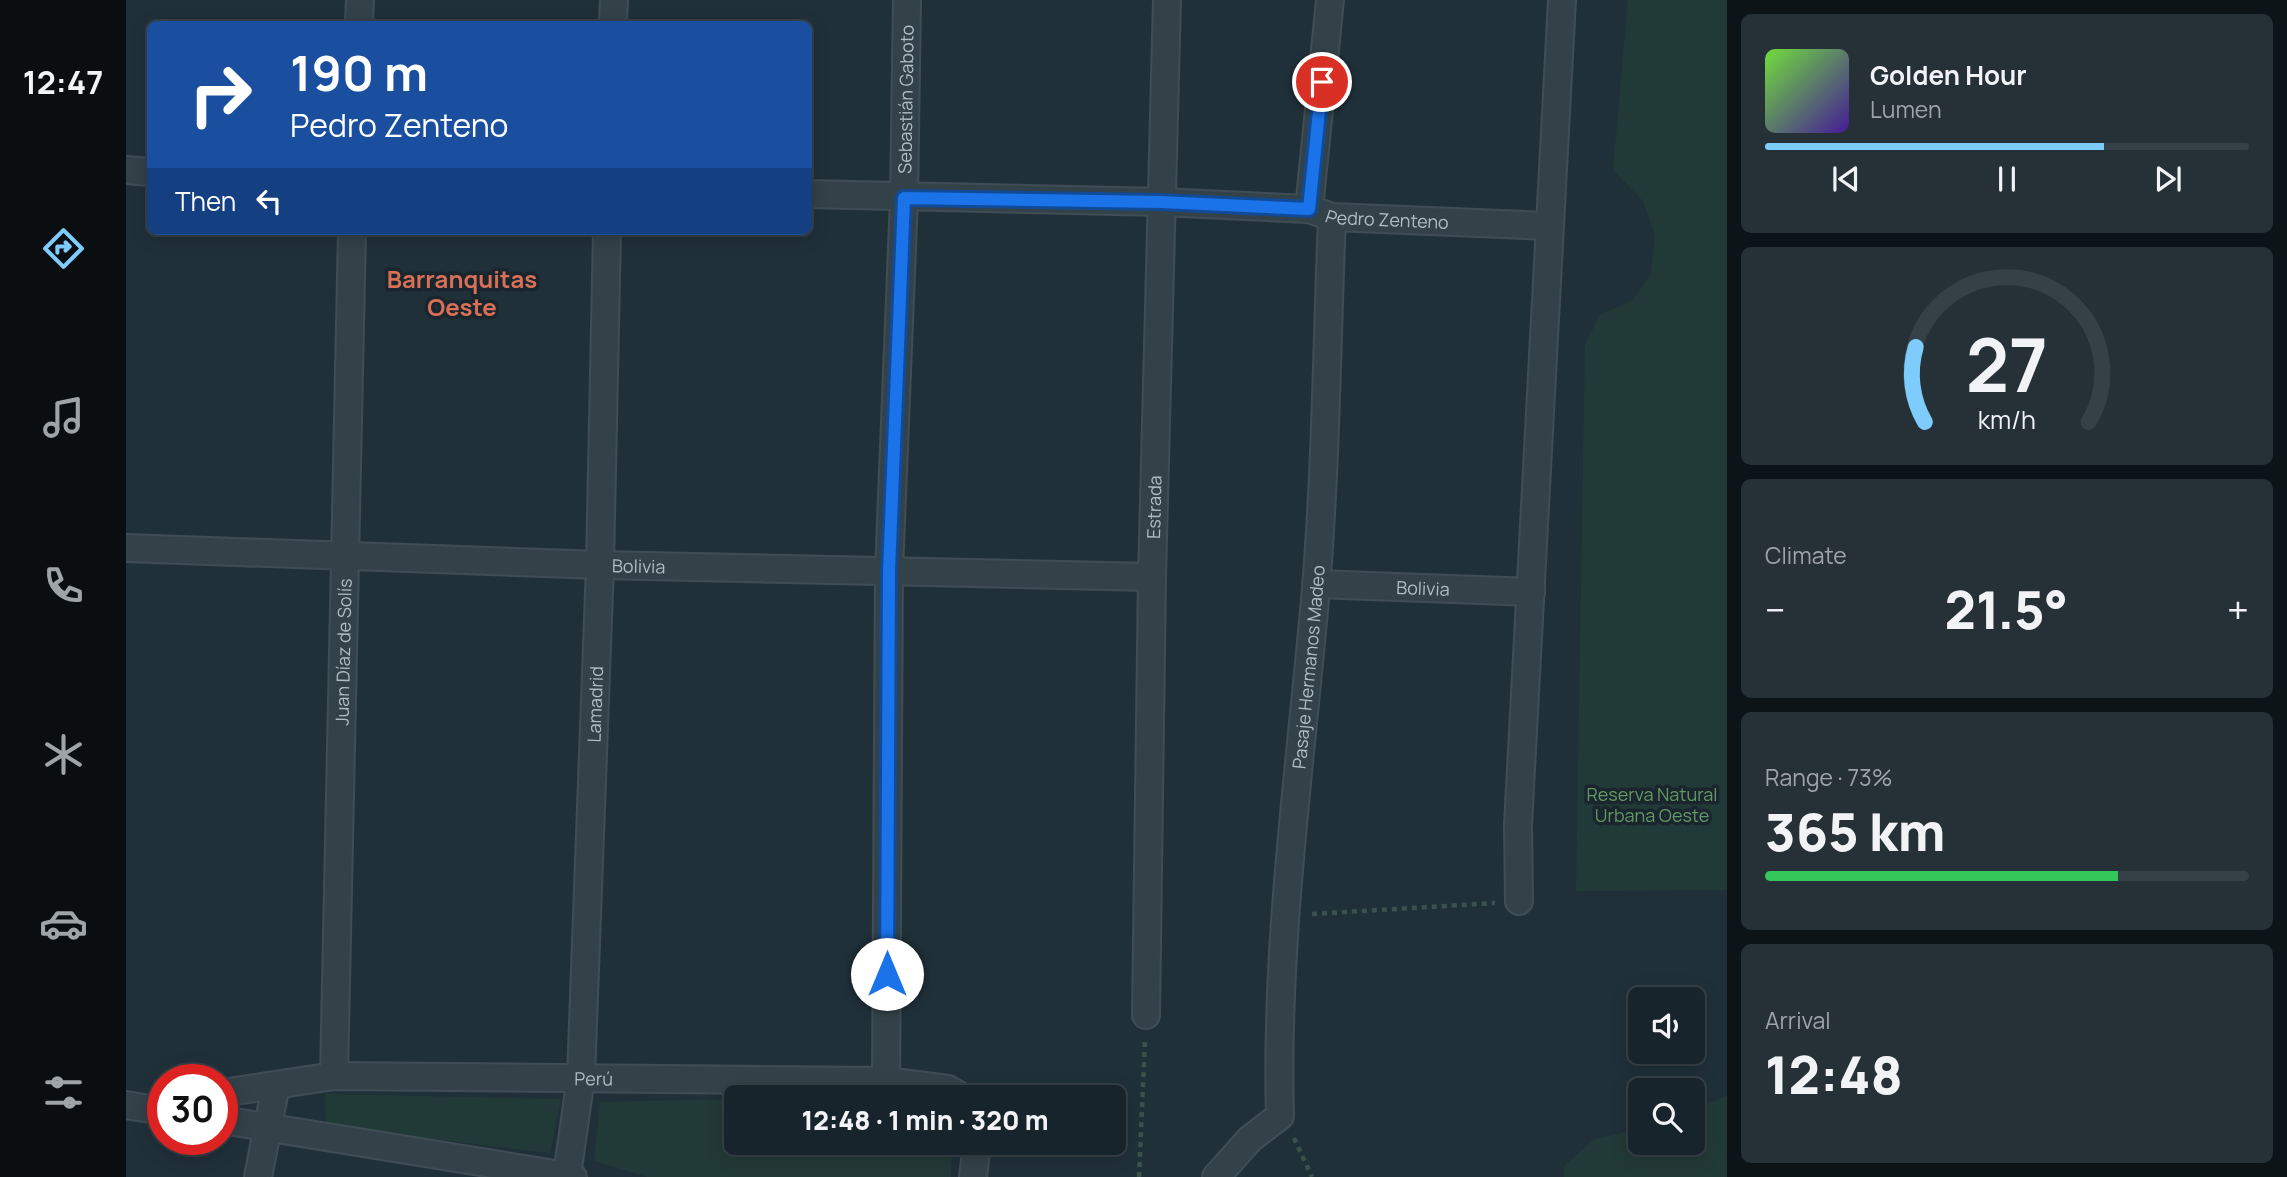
<!DOCTYPE html>
<meta charset="utf-8">
<style>
:root{--surface:#18242b;--page:#253037;--text:#f1f3f6;--muted:#9fa4a9;--line:#364147;--accent:#7dccfc}
body{margin:0;font-family:Manrope,sans-serif;background:var(--page);color:var(--text);height:100vh;display:flex;flex-direction:column;font-size:26px;white-space:nowrap}
*{box-sizing:border-box;margin:0}
p{font-size:23px;color:var(--muted)}
.icon{flex:none;width:38px;height:38px;fill:none;stroke:currentColor;stroke-width:2;stroke-linecap:round;stroke-linejoin:round}
.map{position:relative;flex:1;overflow:hidden}
.sheet{display:flex;flex-direction:column;gap:14px;padding:14px;background:#0d1418;width:560px}
.sheet>*{flex:none}
.top-card{position:absolute;left:21px;top:21px;width:665px;height:214px;border-radius:10px;box-shadow:0 4px 18px #0003,0 0 0 2px var(--line);background:#1a4fa0;color:#fff;overflow:hidden}
.tools{position:absolute;left:1502px;top:987px;display:grid;gap:14px}
.tools a{display:grid;place-items:center;width:77px;height:77px;border-radius:10px;background:var(--surface);box-shadow:0 4px 18px #0003,0 0 0 2px var(--line);font-size:35px}
.speed{position:absolute;left:21px;top:1064px;display:flex;gap:14px;font-size:35px;font-weight:700;text-align:center}
.speed>*{display:grid;place-content:center;width:91px;height:91px;border-radius:50%;background:var(--surface);box-shadow:0 4px 18px #0003,0 0 0 2px var(--line);line-height:1}
.speed .limit{border:10px solid #d22;background:#fff;color:#111}
.pin{position:absolute;display:grid;place-items:center;width:60px;height:60px;color:#fff;margin:-30px;border:4px solid #fff;border-radius:50%;box-shadow:0 2px 7px #0007}
.me{position:absolute;width:77px;margin:-38px;rotate:0deg;stroke-linejoin:round;filter:drop-shadow(0 0 5px #0008)}
.turn{display:flex;align-items:center;gap:24px;height:147px;padding:0 28px;font-size:32px}
.turn .icon{width:91px;height:91px;stroke-width:2.5}
.turn b{display:block;font-size:49px;line-height:60px}
.then{display:flex;align-items:center;height:66px;padding:0 28px;background:#0003;gap:14px;font-size:26px}
.big{font-size:52px;font-weight:800;line-height:1.1}
.sheet .tile{flex:1;display:flex;flex-direction:column;justify-content:center;gap:10px;min-width:0;padding:0 24px;border-radius:10px;background:var(--page)}
.sheet .dial{align-items:center;gap:0}
.dial svg{height:182px;overflow:visible;fill:none;stroke:var(--line);stroke-width:7;stroke-linecap:round;text-anchor:middle}
.dial text{fill:var(--text);stroke:none}
.song{display:flex;align-items:center;gap:21px}
.cover{width:84px;height:84px;border-radius:10px;background:linear-gradient(135deg,hsl(100 70% 55%),hsl(260 70% 35%))}
.played{height:7px;border-radius:4px;background:linear-gradient(90deg,var(--accent) 70%,var(--line) 70%)}
.keys{display:flex;justify-content:space-around;direction:ltr}
.heat{display:flex;justify-content:space-between;align-items:center;font-size:38px;direction:ltr}
.charge{height:10px;border-radius:5px;background:linear-gradient(90deg,#34c759 73%,var(--line) 0)}
.trip{position:absolute;left:598px;top:1085px;width:402px;height:70px;border-radius:10px;background:var(--surface);box-shadow:0 4px 18px #0003,0 0 0 2px var(--line);font-weight:800;line-height:70px;text-align:center}
main{display:flex;flex:1;min-height:0}
.menu{display:flex;flex-direction:column;width:126px;justify-content:space-around;align-items:center;background:#0a0e11;color:var(--muted)}
.menu .icon{width:49px;height:49px}
.menu .active{color:var(--accent)}
.menu b{font-size:32px;color:var(--text)}
.map>svg:first-child{display:block}
.green{fill:#223a37}
.lines{fill:none;stroke-linecap:round;stroke-linejoin:round}
.minor-casing{stroke:#404d56;stroke-width:30}
.path{stroke:#3a524e;stroke-width:4.5;stroke-dasharray:5 5;stroke-linecap:butt}
.minor{stroke:#334249;stroke-width:26}
.route-casing{stroke:#114b97;stroke-width:18}
.route{stroke:#1a73e8;stroke-width:12}
.labels{text-anchor:middle;dominant-baseline:central;stroke-width:7;stroke-linejoin:round;paint-order:stroke}
.street-label{font-size:18px;fill:#aebdc6;stroke:#19262e}
.park-label{font-size:18px;fill:#659764;stroke:#19262e}
.district-label{font-size:24px;font-weight:bold;fill:#d77057;stroke:#19262e}
</style>
<main>
<nav class="menu">
<b>12:47</b>
<svg class="icon active" aria-label="directions" viewBox="0 0 24 24"><path d="M12 3l9 9-9 9-9-9zM9 14v-3h6M13 9l2 2-2 2"/></svg>
<svg class="icon" aria-label="music" viewBox="0 0 24 24"><path d="M9 18V5l10-2v13"/><circle cx="6" cy="18" r="3"/><circle cx="16" cy="16" r="3"/></svg>
<svg class="icon" aria-label="phone" viewBox="0 0 24 24"><path d="M5 4h4l2 5-3 2q2 4 5 5l2-3 5 2v4C11 20 4 13 5 4z"/></svg>
<svg class="icon" aria-label="climate" viewBox="0 0 24 24"><path d="M12 3v18M4 7l16 10M4 17L20 7"/></svg>
<svg class="icon" aria-label="car" viewBox="0 0 24 24"><path d="M5 17H2v-5l4-1 3-4h7l3 4 3 1v5h-3M9 17h6M6 11h13"/><circle cx="7" cy="17" r="2"/><circle cx="17" cy="17" r="2"/></svg>
<svg class="icon" aria-label="filters" viewBox="0 0 24 24"><path d="M4 7h16M4 17h16"/><circle cx="9" cy="7" r="2"/><circle cx="15" cy="17" r="2"/></svg>
</nav>
<div class="map">
<svg width="1601" height="1177" viewBox="0 0 1601 1177">
<rect width="100%" height="100%" fill="#203039"/>
<!-- green -->
<g class="green">
<path d="M1502 0H1601V890L1450 891 1459 345 1474 315 1507 300 1525 274 1529 235 1517 201 1487 170Z"/>
<path d="M199 1094 435 1099 424 1153 200 1126Z"/>
<path d="M1601 1096V1177H1438V1166L1469 1139 1514 1129V1143H1566V1110Z"/>
<path d="M611 1099V1143H826L825 1177H522L468 1161 474 1102Z"/>
</g>
<g class="lines">
<defs>
<g id="minor">
<path d="M233 24 234 0"/>
<path d="M487 24 488 0"/>
<path d="M0 170 24 172"/>
<path id="s1" d="M682 194 1035 202 1183 209 1206 217 1423 226"/>
<path d="M1183 209 1204 0"/>
<path id="s2" d="M0 548 474 565 1026 577"/>
<path id="s3" d="M1190 584 1405 592"/>
<path d="M1393 901 1392 825 1436 0"/>
<path id="s4" d="M1020 1015 1026 577 1041 0"/>
<path id="s5" d="M208 1076 226 231"/>
<path id="s6" d="M760 1081 763 571 778 198 781 0"/>
<path id="s7" d="M96 1093 208 1076 760 1081 822 1089 836 1097"/>
<path d="M0 1105 37 1111"/>
<path d="M96 1120 447 1177"/>
<path id="s8" d="M441 1175 455 1077 474 565 481 231"/>
<path d="M132 1177 150 1085"/>
<path d="M847 1177 851 1143"/>
<path id="s9" d="M1090 1177 1124 1139 1154 1116C1149 940 1175 763 1190 588 1200 464 1201 340 1206 217"/>
</g>
</defs>
<!-- minor casing -->
<use href="#minor" class="minor-casing"/>
<!-- path -->
<g class="path">
<path d="M1186 914 1369 903"/>
<path d="M1168 1138 1186 1177"/>
<path d="M1013 1177 1019 1040"/>
</g>
<!-- minor -->
<use href="#minor" class="minor"/>
</g>
<g class="lines">
<defs>
<path id="route" d="M761 974 763 571 778 198 1035 202 1183 209 1196 82"/>
</defs>
<!-- route casing -->
<use href="#route" class="route-casing"/>
<!-- route -->
<use href="#route" class="route"/>
</g>
<g class="labels">
<!-- street labels -->
<g class="street-label">
<text stroke="none"><textPath href="#s6" startOffset="982">Sebastián Gaboto</textPath></text>
<text stroke="none"><textPath href="#s1" startOffset="581">Pedro Zenteno</textPath></text>
<text stroke="none"><textPath href="#s4" startOffset="508">Estrada</textPath></text>
<text stroke="none"><textPath href="#s2" startOffset="513">Bolivia</textPath></text>
<text stroke="none"><textPath href="#s3" startOffset="107">Bolivia</textPath></text>
<text stroke="none"><textPath href="#s5" startOffset="424">Juan Díaz de Solís</textPath></text>
<text stroke="none"><textPath href="#s9" startOffset="539">Pasaje Hermanos Madeo</textPath></text>
<text stroke="none"><textPath href="#s8" startOffset="472">Lamadrid</textPath></text>
<text stroke="none"><textPath href="#s7" startOffset="373">Perú</textPath></text>
</g>
<!-- park labels -->
<g class="park-label">
<text x="1526" y="794">Reserva Natural<tspan x="1526" dy="21">Urbana Oeste</tspan></text>
</g>
<!-- district labels -->
<g class="district-label">
<text x="336" y="278">Barranquitas<tspan x="336" dy="28">Oeste</tspan></text>
</g>
</g>
</svg>
<div class="tools">
<a><svg class="icon" aria-label="sound" viewBox="0 0 24 24"><path d="M4 9h4l5-4v14l-5-4H4zM17 9q2 3 0 6"/></svg></a>
<a><svg class="icon" aria-label="search" viewBox="0 0 24 24"><circle cx="10" cy="10" r="6"/><path d="M15 15l6 6"/></svg></a>
</div>
<div class="speed"><div class="limit">30</div></div>
<div class="pin" style="left:1196px;top:82px;background:#d93025"><svg class="icon" aria-label="arrive" viewBox="0 0 24 24"><path d="M6 21V4h12l-3 4 3 4H6"/></svg></div>
<svg class="me" style="left:761px;top:974px" viewBox="-20 -20 40 40"><circle r="19" fill="#fff"/><path d="M0-13L10 11 0 6-10 11z" fill="#1a73e8"/></svg>
<div class="trip">12:48 · 1 min · 320 m</div>
<div class="top-card">
<div class="turn"><svg class="icon" aria-label="right" viewBox="0 0 24 24"><path d="M7 20v-9h11M14 6l5 5-5 5"/></svg><div><b>190 m</b>Pedro Zenteno</div></div>
<div class="then">Then<svg class="icon" aria-label="left" viewBox="0 0 24 24"><path d="M17 20v-9H6M10 6l-5 5 5 5"/></svg></div>
</div>
</div>
<section class="sheet">
<div class="tile">
<div class="song"><i class="cover"></i><div><b>Golden Hour</b><p>Lumen</p></div></div>
<div class="played"></div>
<div class="keys"><svg class="icon" aria-label="previous" viewBox="0 0 24 24"><path d="M18 5L8 12l10 7zM5 5v14"/></svg><svg class="icon" aria-label="pause" viewBox="0 0 24 24"><path d="M8 5v14M16 5v14"/></svg><svg class="icon" aria-label="next" viewBox="0 0 24 24"><path d="M6 5l10 7-10 7zM19 5v14"/></svg></div>
</div>
<div class="tile dial"><svg viewBox="0 0 100 80">
<path d="M14 69A42 42 0 1 1 86 69"/>
<path d="M14 69A42 42 0 0 1 10 36" stroke="#7dccfc"/>
<text x="50" y="56" font-size="32" font-weight="700">27</text>
<text x="50" y="72" font-size="11">km/h</text>
</svg></div>
<div class="tile"><p>Climate</p>
<div class="heat"><a>−</a><b class="big">21.5°</b><a>+</a></div>
</div>
<div class="tile"><p>Range · 73%</p><b class="big">365 km</b><div class="charge"></div></div>
<div class="tile"><p>Arrival</p><b class="big">12:48</b></div>
</section>
</main>
